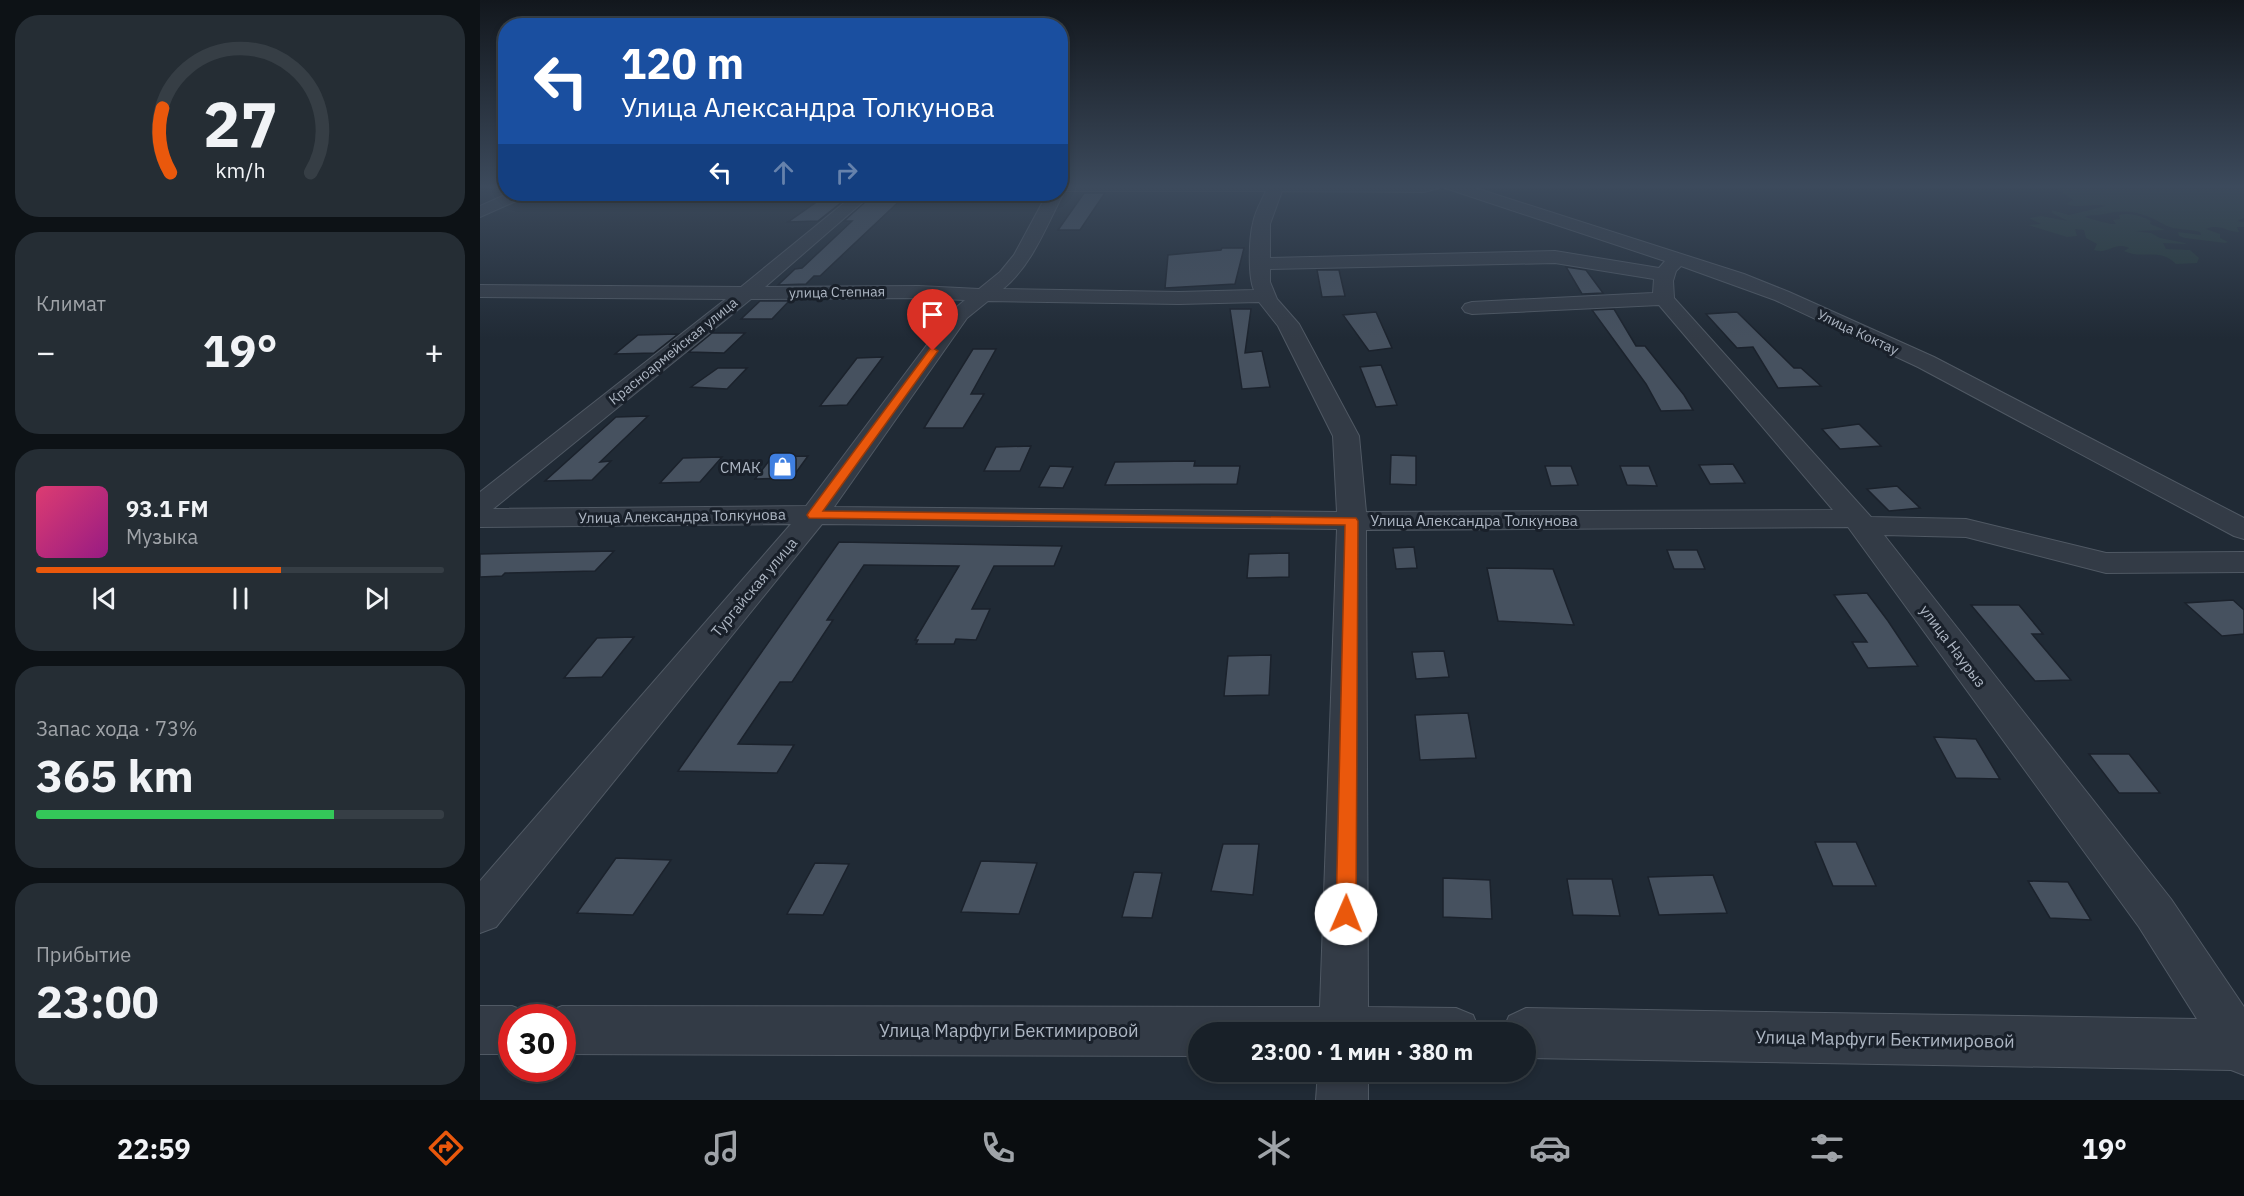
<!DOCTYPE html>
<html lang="ru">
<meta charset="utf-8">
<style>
:root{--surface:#182028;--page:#252d34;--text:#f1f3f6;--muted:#9fa3a8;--line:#363e45;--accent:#ea580c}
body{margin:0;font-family:"IBM Plex Sans",sans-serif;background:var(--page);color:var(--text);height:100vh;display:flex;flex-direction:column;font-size:22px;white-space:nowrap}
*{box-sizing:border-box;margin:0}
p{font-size:20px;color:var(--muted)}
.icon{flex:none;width:33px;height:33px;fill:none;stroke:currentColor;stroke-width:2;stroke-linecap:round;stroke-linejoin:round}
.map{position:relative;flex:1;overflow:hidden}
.details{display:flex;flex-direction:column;gap:15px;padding:15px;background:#0d1216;width:480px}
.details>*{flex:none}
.hud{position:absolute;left:18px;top:18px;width:570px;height:183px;border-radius:24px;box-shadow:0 3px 9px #0003,0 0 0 2px var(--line);background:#1a4fa0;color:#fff;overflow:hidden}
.speed{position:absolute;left:18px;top:1004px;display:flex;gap:12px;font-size:30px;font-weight:700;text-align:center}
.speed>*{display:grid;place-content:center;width:78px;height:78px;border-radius:50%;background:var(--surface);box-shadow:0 3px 9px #0003,0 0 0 2px var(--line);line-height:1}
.speed .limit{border:9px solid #d22;background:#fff;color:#111}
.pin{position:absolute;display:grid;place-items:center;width:51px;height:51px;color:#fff;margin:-62px -26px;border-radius:50% 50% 50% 0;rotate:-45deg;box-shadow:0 0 6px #0007}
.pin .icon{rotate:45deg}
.me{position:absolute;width:66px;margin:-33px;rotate:1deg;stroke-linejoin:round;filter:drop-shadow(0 0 4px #0008)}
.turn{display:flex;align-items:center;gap:21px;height:126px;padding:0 24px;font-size:27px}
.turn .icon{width:78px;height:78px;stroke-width:2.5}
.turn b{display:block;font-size:42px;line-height:51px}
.lanes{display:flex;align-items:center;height:57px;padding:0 24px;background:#0003;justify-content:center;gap:30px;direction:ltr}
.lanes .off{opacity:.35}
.big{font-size:45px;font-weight:700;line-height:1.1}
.details .tile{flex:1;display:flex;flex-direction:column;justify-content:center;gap:9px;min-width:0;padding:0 21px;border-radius:24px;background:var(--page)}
.details .dial{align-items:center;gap:0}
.dial svg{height:156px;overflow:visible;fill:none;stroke:var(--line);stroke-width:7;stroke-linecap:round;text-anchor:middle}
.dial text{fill:var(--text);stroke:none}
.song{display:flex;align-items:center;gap:18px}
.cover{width:72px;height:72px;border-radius:9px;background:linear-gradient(135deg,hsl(340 70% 55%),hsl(310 70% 35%))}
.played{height:6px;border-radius:3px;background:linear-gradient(90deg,var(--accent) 60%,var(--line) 60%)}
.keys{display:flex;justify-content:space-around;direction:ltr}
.heat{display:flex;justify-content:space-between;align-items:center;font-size:33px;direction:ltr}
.charge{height:9px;border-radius:4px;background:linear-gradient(90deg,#34c759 73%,var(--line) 0)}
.trip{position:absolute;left:708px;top:1022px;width:348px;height:60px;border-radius:30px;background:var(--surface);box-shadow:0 3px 9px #0003,0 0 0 2px var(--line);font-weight:700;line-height:60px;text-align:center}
.menu{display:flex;height:96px;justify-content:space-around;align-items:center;background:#0a0d10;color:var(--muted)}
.menu .icon{width:42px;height:42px}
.menu .on{color:var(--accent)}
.menu b{font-size:27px;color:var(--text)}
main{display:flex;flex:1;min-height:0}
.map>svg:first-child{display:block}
.green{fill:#253838}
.building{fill:#46515f;stroke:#1b222c;stroke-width:1.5}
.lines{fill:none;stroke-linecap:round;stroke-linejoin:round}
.minor-casing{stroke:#505964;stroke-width:2}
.minor{fill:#333b46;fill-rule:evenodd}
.route{fill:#ea580c;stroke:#983908;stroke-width:1.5}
.labels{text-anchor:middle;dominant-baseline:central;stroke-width:6;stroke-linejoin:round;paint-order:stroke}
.far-street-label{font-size:14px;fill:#adb6c3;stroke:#19202a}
.poi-label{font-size:15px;fill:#adb6c3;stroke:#19202a;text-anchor:end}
.street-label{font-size:15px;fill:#adb6c3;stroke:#19202a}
.near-street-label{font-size:18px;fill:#adb6c3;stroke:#19202a}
</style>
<main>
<section class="details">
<div class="tile dial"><svg viewBox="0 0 100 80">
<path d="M14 69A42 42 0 1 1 86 69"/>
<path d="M14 69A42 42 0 0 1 10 36" stroke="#ea580c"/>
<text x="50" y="56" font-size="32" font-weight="700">27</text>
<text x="50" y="72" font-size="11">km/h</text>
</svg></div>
<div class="tile"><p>Климат</p>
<div class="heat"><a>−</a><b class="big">19°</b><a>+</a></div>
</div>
<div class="tile">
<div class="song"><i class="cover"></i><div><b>93.1 FM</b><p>Музыка</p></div></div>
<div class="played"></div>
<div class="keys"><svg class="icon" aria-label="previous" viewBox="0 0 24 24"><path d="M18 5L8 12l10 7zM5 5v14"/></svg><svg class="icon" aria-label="pause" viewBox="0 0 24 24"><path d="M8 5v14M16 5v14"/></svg><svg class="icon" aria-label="next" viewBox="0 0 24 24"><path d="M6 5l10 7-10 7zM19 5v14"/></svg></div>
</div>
<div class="tile"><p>Запас хода · 73%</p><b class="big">365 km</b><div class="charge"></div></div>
<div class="tile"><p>Прибытие</p><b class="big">23:00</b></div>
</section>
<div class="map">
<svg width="1764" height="1100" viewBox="0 0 1764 1100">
<rect width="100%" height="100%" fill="#202a35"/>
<!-- green -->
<path class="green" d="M1554 185H1764V218L1757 221 1764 222V227H1757L1759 232C1747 232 1739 223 1726 229L1740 234V238L1748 242 1745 243 1705 238 1699 236 1698 232 1721 235 1720 232C1710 229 1695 230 1687 226 1663 213 1651 208 1624 214 1617 216 1611 214 1605 217 1613 219 1629 225 1636 224L1633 220 1640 219 1639 215C1648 212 1663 216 1671 221L1670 224 1685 230 1655 231 1671 233 1680 238 1705 243 1706 244 1683 243 1686 249 1710 250 1719 258 1717 263 1696 264C1680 247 1661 260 1644 251L1649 248C1635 241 1628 255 1614 250L1617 244 1606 238 1604 230 1595 229 1597 236 1587 237 1548 225 1561 224 1549 218 1561 216 1588 221 1572 213V210L1589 215 1626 206C1612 203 1600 209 1586 204L1593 200 1580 190Z"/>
<!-- building -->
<g class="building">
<path d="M604 193H625L600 230H578Z"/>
<path d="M348 194H372L338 221 308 222Z"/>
<path d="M394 194H427L340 276H334L326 284 298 285 315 269 322 268 372 221H364Z"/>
<path d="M742 248H764L755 284 685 288 688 255 741 250Z"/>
<path d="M1086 267 1106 270 1123 293 1102 294Z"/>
<path d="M837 270H859L865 296 842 297Z"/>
<path d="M280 301H309L292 319H261Z"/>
<path d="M750 309H771L765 353 782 351 790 387 762 389Z"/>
<path d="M1134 309 1156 346H1165L1204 395 1213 410 1181 411 1166 384 1112 310Z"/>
<path d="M896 312 912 348 889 351 863 315Z"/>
<path d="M1257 312 1314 368H1321L1341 386 1298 388 1273 347 1257 348 1226 314Z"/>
<path d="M232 333H265L244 353 209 352Z"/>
<path d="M198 334 174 353 135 354 158 335Z"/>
<path d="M493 349H516L491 394H504L483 428H444Z"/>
<path d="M403 357 367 405 340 406 377 358Z"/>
<path d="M901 365 917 405 896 407 880 367Z"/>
<path d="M238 368H267L247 389 211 387Z"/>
<path d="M168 416 120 462 131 461 112 480 65 481 136 417Z"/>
<path d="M1379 424 1401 446 1360 449 1342 429Z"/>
<path d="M551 446 540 471H504L516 447Z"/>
<path d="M911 455 936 456V485L910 484Z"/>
<path d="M328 456 312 478 275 479 292 457Z"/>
<path d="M242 457 220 482 180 483 203 458Z"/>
<path d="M715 461 714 466H760L757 484 625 485 635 462Z"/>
<path d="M1253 464 1265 483 1230 484 1219 465Z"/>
<path d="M570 466 593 467 583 488 559 487Z"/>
<path d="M1065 466H1091L1098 485 1071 486Z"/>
<path d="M1140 466H1169L1177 486 1147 485Z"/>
<path d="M1417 486 1440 508 1409 511 1387 489Z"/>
<path d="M359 542 582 546 574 566H514L492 609H510L496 640 476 639 474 644H436L438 640H435L479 566 384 565 347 620H353L312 682H300L258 744 314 745 297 773 198 771Z"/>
<path d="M934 547 937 568 916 569 913 548Z"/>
<path d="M1187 550H1217L1225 569H1194Z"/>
<path d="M134 551 115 571 25 573 22 576 0 577V554Z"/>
<path d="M809 553V577L767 578 769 554Z"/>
<path d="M1007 568 1073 569 1094 625 1018 621Z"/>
<path d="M1387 593 1408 621 1438 666 1388 668 1372 642H1387L1354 595Z"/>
<path d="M1753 600 1764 610V634L1742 636 1705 603Z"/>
<path d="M1491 605H1539L1563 634H1552L1591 680 1555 681Z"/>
<path d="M154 637 122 677 84 678 117 638Z"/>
<path d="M964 651 969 677 936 679 932 652Z"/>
<path d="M791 655 789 695 744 696 748 656Z"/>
<path d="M988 713 996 758 940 760 935 715Z"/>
<path d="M1454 737 1496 739 1520 779 1476 778Z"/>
<path d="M1609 754H1649L1680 793H1639Z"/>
<path d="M1335 842H1376L1396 886H1353Z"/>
<path d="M743 844H779L773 895 731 891Z"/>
<path d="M136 858 191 860 153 915 97 913Z"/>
<path d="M501 861 557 863 539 914 481 912Z"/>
<path d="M335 863 369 864 343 915 307 914Z"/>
<path d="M654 872 682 873 672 918 642 917Z"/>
<path d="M1233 875 1247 913 1179 915 1168 877Z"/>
<path d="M963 878 1010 880 1012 919 963 917Z"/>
<path d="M1087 879H1132L1140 916 1093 915Z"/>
<path d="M1548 881 1588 882 1611 920 1570 918Z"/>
</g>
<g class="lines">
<defs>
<g id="minor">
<path d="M580 185H961L959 188 944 192 802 191 790 224V258L1075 251 1179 268 1185 261 965 188 963 185H986L1264 274 1309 292 1454 357 1764 518V539L1754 536 1438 367 1295 300 1201 266 1196 271 1193 281 1194 298 1391 517 1486 519 1626 553 1764 552V572L1626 573 1486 537 1404 535 1691 899 1764 1007V1075L1751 1070 1046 1058V1032H1022L1029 1016 1046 1008 1717 1019 1659 927 1368 527 886 530 888 1007 976 1008 993 1015 1000 1032H718V1056L82 1054V1017H63L65 1013 82 1006 840 1007 857 529 342 524 16 927 0 933V881L311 524 0 527V492L246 299 0 297V285L261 287 375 194H392L285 287 439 286 499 289 520 272 534 255 567 194H580ZM581 191H786C781 202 775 212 773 223 769 238 768 277 774 290L699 292 523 289C552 265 566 227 583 194ZM1075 263 1174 279 1173 293 992 302 985 304 982 308 985 312 992 314 1179 305 1353 510 886 512 879 436 819 324 797 299 790 282V269ZM439 298 485 300 473 310 326 506 13 509 271 299ZM508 301 699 304 779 302 798 326 853 436 857 512 354 507 487 318Z"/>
<path d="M27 194H47L45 197 0 217V206Z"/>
<path d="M0 1006H32L49 1013 51 1017H32V1054H0Z"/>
<path d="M838 1071H888V1100H836Z"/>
</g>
</defs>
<!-- minor casing -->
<use href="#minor" class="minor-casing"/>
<!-- minor -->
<use href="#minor" class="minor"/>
</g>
<!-- sky -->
<linearGradient id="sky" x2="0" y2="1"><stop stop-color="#12171d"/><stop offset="0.55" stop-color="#3c4a5c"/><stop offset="1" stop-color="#3c4a5c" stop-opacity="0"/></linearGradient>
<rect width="1764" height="339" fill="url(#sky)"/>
<!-- route -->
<path class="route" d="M453 348 458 351 343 511 876 518 878 521 876 914 873 921 866 924 859 921 856 914 865 525 329 518 327 515 329 512 450 349Z"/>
<!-- icons -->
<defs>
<symbol id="shop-square" viewBox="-11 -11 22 22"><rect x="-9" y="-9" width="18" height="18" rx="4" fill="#3f7fe0" stroke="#19202a"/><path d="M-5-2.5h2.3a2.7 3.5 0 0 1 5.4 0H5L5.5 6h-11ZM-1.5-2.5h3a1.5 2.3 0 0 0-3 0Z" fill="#fff"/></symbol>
</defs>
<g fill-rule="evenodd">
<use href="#shop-square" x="286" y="450" width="33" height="33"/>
</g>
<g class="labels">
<!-- far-street labels -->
<g class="far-street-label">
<text transform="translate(357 292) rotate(-1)">улица Степная</text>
<text transform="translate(1378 332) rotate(25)">Улица Коктау</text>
<text transform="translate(193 351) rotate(-39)">Красноармейская улица</text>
</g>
<!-- poi labels -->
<g class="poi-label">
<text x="281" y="467">СМАК</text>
</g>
<!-- street labels -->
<g class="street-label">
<text transform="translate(202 516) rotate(-1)">Улица Александра Толкунова</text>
<text x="994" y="520">Улица Александра Толкунова</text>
<text transform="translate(274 587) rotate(-50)">Тургайская улица</text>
<text transform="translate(1473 646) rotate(53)">улица Наурыз</text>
</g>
<!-- near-street labels -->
<g class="near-street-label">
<text x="529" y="1030">Улица Марфуги Бектимировой</text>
<text transform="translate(1405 1039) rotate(1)">Улица Марфуги Бектимировой</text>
</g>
</g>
</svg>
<div class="speed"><div class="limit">30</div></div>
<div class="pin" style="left:453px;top:351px;background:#d93025"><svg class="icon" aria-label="arrive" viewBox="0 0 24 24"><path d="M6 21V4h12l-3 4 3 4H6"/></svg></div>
<svg class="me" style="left:866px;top:914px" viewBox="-20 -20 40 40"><circle r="19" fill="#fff"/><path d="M0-13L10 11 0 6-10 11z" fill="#ea580c"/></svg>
<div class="trip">23:00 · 1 мин · 380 m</div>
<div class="hud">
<div class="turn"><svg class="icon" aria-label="left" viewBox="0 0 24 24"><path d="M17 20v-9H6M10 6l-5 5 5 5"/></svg><div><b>120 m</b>Улица Александра Толкунова</div></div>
<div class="lanes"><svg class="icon" aria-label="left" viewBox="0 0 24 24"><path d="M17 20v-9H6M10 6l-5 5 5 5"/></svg><svg class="icon off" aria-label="ahead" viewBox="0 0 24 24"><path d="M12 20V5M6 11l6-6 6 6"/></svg><svg class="icon off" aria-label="right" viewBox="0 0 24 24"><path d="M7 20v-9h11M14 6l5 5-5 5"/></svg></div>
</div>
</div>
</main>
<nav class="menu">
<b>22:59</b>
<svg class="icon on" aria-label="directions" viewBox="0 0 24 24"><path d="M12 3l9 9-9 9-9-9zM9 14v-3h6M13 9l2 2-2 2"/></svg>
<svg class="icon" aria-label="music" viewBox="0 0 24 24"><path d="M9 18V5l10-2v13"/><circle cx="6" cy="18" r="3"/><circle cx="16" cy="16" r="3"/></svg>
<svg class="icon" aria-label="phone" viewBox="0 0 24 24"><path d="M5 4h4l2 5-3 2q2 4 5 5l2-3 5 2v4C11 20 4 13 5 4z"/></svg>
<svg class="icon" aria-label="climate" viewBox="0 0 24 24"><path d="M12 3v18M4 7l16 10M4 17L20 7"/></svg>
<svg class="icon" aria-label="car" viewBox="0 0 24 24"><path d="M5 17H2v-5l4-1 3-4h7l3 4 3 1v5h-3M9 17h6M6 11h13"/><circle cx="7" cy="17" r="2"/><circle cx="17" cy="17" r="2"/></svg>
<svg class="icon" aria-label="filters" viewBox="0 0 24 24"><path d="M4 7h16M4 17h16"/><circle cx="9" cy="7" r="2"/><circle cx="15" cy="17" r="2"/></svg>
<b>19°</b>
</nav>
